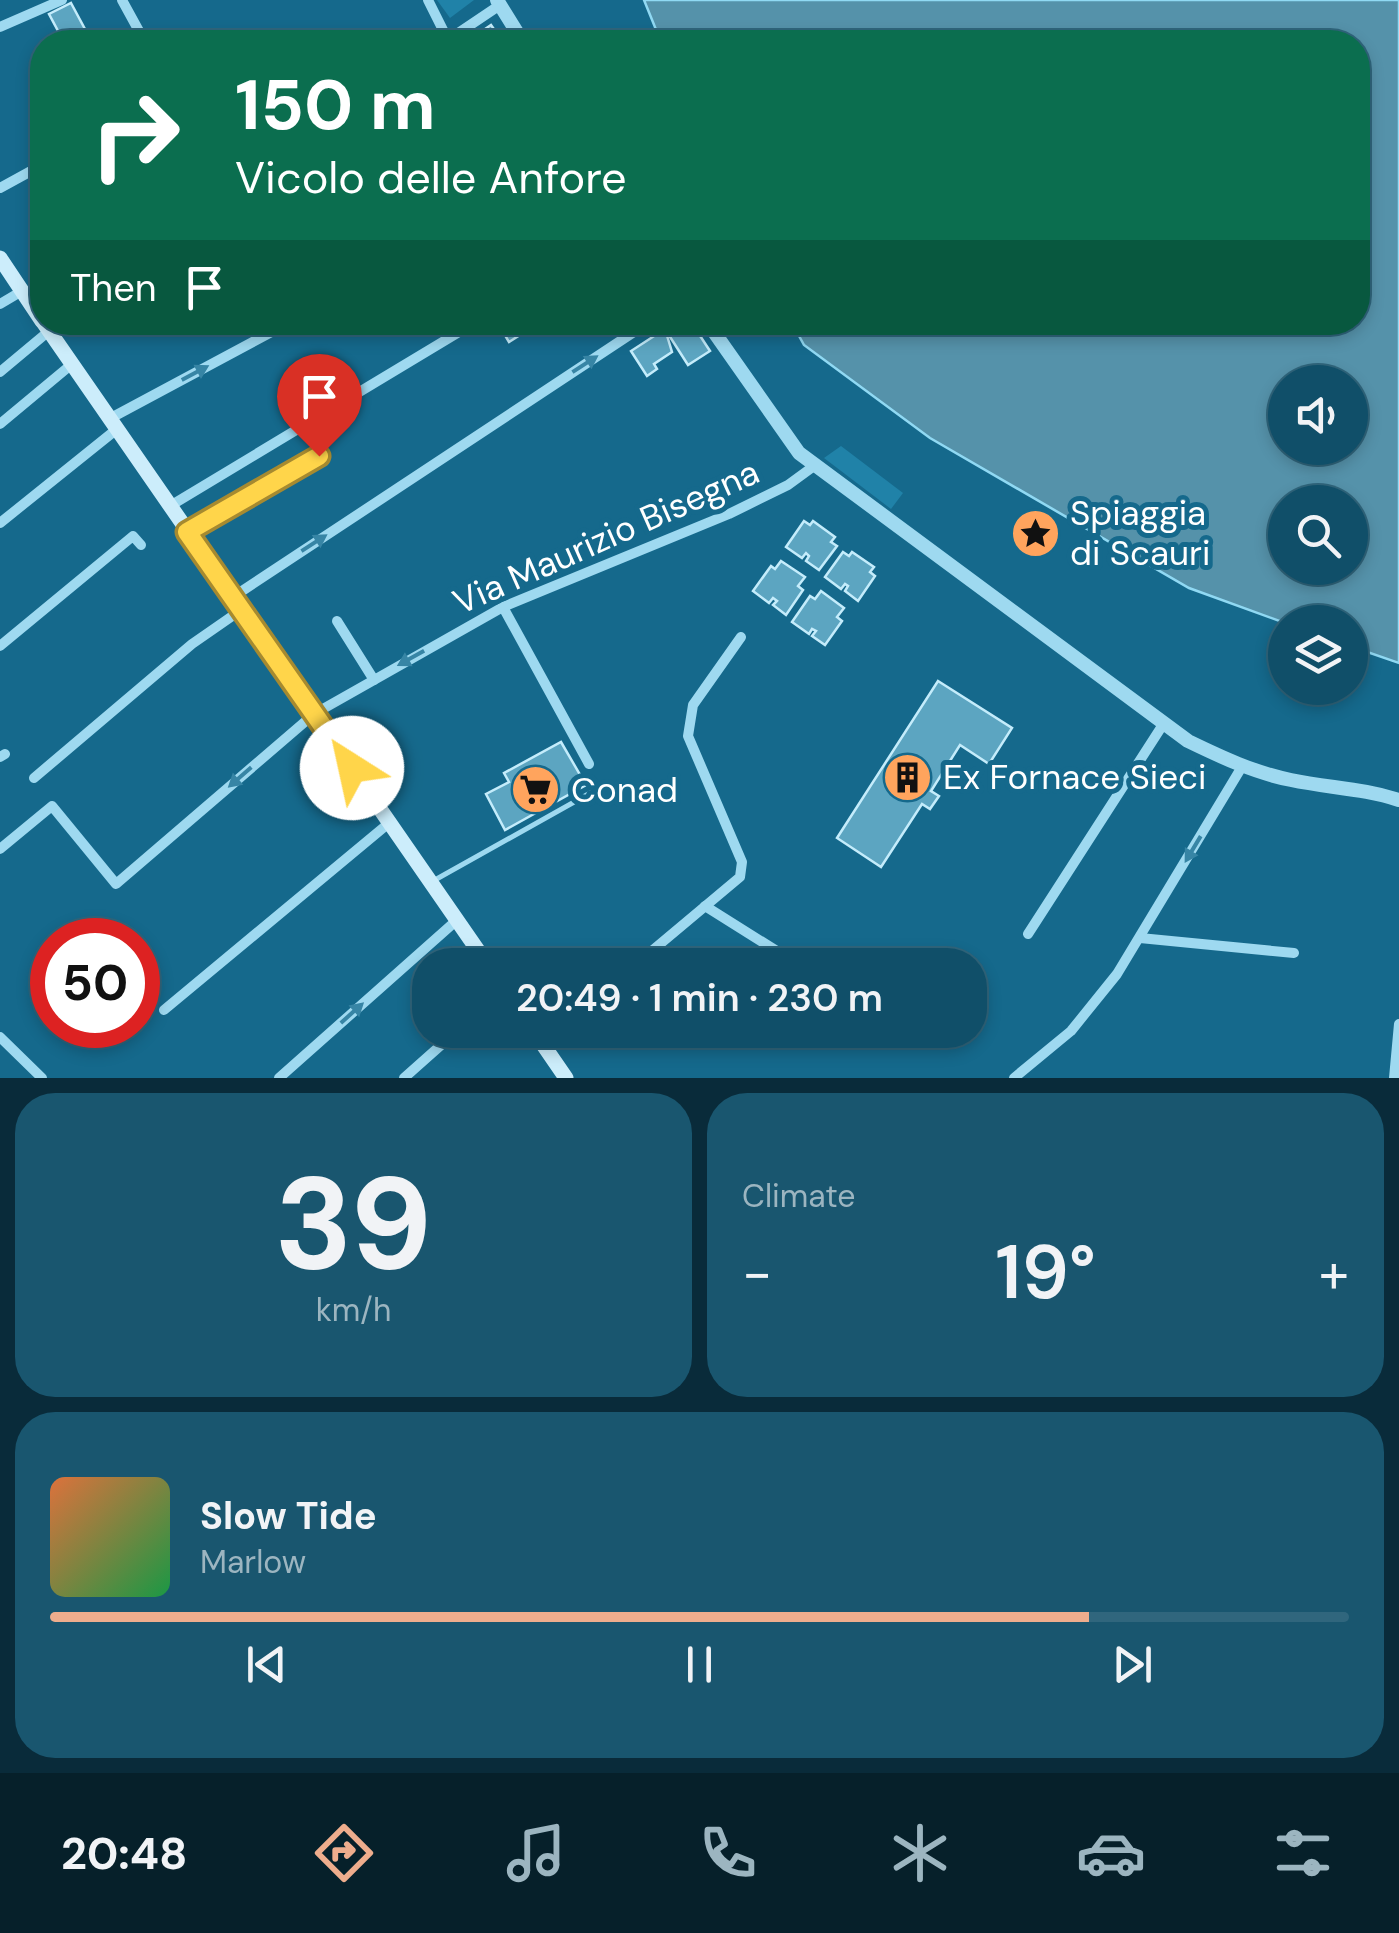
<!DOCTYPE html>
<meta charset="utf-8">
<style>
:root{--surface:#104f69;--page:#19566f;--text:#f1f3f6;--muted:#9cb5c0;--line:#30667d;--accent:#eead8d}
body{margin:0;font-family:"DM Sans",sans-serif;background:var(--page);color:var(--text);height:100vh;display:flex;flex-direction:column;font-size:38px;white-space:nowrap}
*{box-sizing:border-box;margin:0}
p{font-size:32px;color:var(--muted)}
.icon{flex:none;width:55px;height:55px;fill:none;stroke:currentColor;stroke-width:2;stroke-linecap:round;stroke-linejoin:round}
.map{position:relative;height:1078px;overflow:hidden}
.sheet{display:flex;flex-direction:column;gap:15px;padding:15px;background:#092b3a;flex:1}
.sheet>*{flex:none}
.hud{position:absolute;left:30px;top:30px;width:1340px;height:305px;border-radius:40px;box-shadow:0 5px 15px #0003,0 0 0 2px var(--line);background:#0b6e4f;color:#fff;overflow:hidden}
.controls{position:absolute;left:1268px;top:365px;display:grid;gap:20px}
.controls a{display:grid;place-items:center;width:100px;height:100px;border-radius:50%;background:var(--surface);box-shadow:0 5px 15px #0003,0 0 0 2px var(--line);font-size:50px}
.speed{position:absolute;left:30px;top:918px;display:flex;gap:20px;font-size:50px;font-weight:700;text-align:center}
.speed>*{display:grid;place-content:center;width:130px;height:130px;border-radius:50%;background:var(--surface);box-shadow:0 5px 15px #0003,0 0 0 2px var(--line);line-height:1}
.speed .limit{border:15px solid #d22;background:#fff;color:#111}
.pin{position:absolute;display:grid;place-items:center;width:85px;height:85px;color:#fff;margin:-102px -42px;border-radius:50% 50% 50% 0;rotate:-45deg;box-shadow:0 0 10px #0007}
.pin .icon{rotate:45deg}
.me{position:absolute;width:110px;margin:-55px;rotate:325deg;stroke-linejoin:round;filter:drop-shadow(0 0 8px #0008)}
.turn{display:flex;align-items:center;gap:35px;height:210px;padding:0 40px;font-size:45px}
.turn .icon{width:130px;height:130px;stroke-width:2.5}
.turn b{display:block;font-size:70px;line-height:85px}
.then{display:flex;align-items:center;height:95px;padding:0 40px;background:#0003;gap:20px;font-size:38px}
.big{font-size:75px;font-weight:600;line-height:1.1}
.sheet .card{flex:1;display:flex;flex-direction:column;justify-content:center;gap:15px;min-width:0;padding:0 35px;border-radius:40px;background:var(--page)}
.sheet .dial{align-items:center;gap:0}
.dial b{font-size:130px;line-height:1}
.song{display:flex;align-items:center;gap:30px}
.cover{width:120px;height:120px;border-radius:15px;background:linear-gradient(135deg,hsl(20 70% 55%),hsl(140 70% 35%))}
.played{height:10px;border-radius:5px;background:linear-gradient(90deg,var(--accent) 80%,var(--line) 80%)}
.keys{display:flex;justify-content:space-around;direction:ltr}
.heat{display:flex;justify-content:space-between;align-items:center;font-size:55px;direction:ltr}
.sheet .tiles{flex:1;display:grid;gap:15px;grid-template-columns:1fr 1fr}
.card:last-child{grid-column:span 2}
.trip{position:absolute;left:412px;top:948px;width:575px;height:100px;border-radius:40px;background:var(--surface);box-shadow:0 5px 15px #0003,0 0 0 2px var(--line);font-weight:600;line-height:100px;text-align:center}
.tab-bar{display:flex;height:160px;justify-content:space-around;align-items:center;background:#06202a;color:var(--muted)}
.tab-bar .icon{width:70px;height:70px}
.tab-bar .selected{color:var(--accent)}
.tab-bar b{font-size:45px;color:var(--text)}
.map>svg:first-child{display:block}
.green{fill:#2082a8}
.water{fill:#5592aa;stroke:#90d9f3;stroke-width:2.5;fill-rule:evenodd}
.building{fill:#5ca5c1;stroke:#c4ecfb;stroke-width:2.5}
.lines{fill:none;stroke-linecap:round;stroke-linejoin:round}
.service{stroke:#9ed9f0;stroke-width:5}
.minor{stroke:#9ed9f0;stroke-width:10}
.tertiary{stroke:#9ed9f0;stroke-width:14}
.secondary{stroke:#ccedfb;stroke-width:15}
.oneway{fill:#3785a5}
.route-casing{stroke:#a68a30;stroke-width:25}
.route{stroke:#ffd54a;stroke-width:18}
.labels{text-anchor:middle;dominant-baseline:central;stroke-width:10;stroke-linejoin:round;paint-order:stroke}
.poi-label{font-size:35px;fill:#fff;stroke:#15698c;text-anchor:start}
.street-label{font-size:35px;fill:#fff;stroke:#15698c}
</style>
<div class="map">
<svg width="1399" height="1078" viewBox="0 0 1399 1078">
<rect width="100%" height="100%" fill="#15698c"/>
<!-- green -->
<g class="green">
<path d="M437 0H474L450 18Z"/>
<path d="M841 446 903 493 891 509 824 458Z"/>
</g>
<!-- water -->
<path class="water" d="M644 0H1399V663L1350 646V622L1285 623 1189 588 930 438 804 345 792 323 1358 322V42H661ZM1285 382H1350V448H1285ZM1285 502H1350V568H1285Z"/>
<!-- building -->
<g class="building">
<path d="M71 3 86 31 64 42 49 14Z"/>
<path d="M491 25 503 42H466Z"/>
<path d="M497 322H532L534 326 509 342Z"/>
<path d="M675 322H691L710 351 688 365 665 329Z"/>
<path d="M665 329 672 352 654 364 657 369 647 376 631 351Z"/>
<path d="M804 521 810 525 813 521 835 537 831 542 837 546 819 570 806 561 809 556 806 553 802 558 786 547Z"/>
<path d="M843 552 849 556 852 552 874 567 870 572 875 576 858 601 845 591 848 586 845 584 841 589 825 577Z"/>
<path d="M781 561 805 577 798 586 803 590 786 615 773 605 777 601 773 598 769 603 753 591 771 566 775 569Z"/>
<path d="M821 591 844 608 837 617 842 621 825 645 812 636 816 631 812 629 809 634 792 622 810 596 815 599Z"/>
<path d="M938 681 1012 728 989 764 960 745 931 791 939 796 930 809 922 804 881 867 837 838Z"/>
<path d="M561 742 586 785 505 830 486 794 509 782 504 773Z"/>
</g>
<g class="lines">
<!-- service -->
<path class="service" d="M433 881 592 792"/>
<!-- minor -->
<g class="minor">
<path d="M122 0 145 42"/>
<path d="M428 0 448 40"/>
<path d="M0 27 62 0"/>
<path d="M445 42 500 5"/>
<path d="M0 188 42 165"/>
<path d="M0 304 22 291"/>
<path d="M0 372 49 331"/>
<path d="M109 419 290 322"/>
<path d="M0 424 72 364"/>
<path d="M170 506 474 323"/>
<path d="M0 523 117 429"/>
<path d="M187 531 319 456"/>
<path d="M233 597 649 322"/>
<path d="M503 607 589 764"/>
<path d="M337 621 374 680"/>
<path d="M0 646 133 536 141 545"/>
<path d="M0 757 5 754"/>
<path d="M34 778 192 644 241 610"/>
<path d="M0 849 52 806 116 884 314 714 503 607 729 514 788 485 814 466"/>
<path d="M705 906 799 965"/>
<path d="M1028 934 1164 723"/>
<path d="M1140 938 1294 953"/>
<path d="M635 965 740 877 742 862 688 736 693 705 741 637"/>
<path d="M164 1010 389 823"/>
<path d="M0 1037 42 1078"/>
<path d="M541 1043 557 1030"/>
<path d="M279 1078 457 920"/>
<path d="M404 1078 458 1030"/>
<path d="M1014 1078 1071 1031 1117 974 1243 765"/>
<path d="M1394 1078 1399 1024"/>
</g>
<!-- tertiary -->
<g class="tertiary">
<path d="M497 0 523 42"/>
<path d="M707 322 799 453 1188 741C1221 757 1255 773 1291 780 1328 788 1363 788 1399 800"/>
</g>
<!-- secondary -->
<g class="secondary">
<path d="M0 258 42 321"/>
<path d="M43 322 488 965"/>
<path d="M533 1030 566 1078"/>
</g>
</g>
<!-- one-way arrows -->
<defs><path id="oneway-solid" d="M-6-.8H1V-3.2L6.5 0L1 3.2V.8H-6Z" transform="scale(2.5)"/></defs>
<g class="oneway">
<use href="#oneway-solid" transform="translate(585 364) rotate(-33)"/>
<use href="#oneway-solid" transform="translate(195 373) rotate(-28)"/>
<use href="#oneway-solid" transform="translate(314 543) rotate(-33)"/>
<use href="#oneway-solid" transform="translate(411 658) rotate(151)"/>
<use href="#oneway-solid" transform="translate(240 777) rotate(139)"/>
<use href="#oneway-solid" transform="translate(1193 849) rotate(121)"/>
<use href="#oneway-solid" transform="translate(352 1013) rotate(-42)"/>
</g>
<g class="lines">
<defs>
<path id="route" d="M319 456 187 532 352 768"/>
</defs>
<!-- route casing -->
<use href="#route" class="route-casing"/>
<!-- route -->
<use href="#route" class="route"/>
</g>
<!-- icons -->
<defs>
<symbol id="sight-disc" viewBox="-11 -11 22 22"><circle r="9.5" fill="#ffa45d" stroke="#15698c"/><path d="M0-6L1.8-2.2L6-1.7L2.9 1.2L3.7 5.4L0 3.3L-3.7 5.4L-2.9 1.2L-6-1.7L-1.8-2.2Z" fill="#111"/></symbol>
<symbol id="building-disc" viewBox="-11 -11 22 22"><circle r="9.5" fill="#ffa45d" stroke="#15698c"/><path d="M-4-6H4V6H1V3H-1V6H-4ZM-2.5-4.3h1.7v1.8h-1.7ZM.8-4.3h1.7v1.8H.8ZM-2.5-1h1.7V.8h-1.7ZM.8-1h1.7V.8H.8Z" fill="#111"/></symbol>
<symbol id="supermarket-disc" viewBox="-11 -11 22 22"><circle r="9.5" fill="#ffa45d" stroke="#15698c"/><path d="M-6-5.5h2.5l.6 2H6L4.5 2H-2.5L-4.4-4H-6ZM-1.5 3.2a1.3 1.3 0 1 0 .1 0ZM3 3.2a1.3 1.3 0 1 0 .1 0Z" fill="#111"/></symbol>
</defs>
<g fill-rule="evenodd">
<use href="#sight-disc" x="1008" y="506" width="55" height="55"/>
<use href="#building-disc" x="880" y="750" width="55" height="55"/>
<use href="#supermarket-disc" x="508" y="762" width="55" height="55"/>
</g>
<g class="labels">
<!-- poi labels -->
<g class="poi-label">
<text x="1070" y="513">Spiaggia<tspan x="1070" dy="40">di Scauri</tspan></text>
<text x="943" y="777">Ex Fornace Sieci</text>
<text x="571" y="790">Conad</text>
</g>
<!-- street labels -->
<g class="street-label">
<text transform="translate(606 537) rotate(-24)">Via Maurizio Bisegna</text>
</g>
</g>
</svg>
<div class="controls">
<a><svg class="icon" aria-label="sound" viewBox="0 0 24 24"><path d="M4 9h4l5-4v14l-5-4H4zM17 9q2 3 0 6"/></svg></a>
<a><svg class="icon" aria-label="search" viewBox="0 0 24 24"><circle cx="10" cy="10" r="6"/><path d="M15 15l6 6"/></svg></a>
<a><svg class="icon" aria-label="layers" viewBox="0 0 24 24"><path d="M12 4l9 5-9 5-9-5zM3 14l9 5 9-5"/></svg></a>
</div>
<div class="speed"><div class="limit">50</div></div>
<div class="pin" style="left:319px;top:456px;background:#d93025"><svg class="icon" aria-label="arrive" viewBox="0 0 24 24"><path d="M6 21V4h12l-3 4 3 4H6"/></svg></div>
<svg class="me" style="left:352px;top:768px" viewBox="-20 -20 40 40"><circle r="19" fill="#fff"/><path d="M0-13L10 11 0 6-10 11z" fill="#ffd54a"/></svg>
<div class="trip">20:49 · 1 min · 230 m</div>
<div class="hud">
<div class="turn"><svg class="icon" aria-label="right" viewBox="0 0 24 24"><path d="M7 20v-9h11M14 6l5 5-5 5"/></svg><div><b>150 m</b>Vicolo delle Anfore</div></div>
<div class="then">Then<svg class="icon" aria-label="arrive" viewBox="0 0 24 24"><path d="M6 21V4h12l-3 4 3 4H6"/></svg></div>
</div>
</div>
<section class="sheet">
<div class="tiles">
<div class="card dial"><b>39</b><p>km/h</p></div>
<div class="card"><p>Climate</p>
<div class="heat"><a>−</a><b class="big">19°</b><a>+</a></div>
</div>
<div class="card">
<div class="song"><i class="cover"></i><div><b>Slow Tide</b><p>Marlow</p></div></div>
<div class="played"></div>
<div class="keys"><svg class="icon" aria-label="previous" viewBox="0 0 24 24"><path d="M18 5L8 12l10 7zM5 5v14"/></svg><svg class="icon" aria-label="pause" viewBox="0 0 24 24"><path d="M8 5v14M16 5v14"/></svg><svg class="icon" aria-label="next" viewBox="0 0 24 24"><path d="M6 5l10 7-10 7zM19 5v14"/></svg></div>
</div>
</div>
</section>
<nav class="tab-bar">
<b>20:48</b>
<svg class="icon selected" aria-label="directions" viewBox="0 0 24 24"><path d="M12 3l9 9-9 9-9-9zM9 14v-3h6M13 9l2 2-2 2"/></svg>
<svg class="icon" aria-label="music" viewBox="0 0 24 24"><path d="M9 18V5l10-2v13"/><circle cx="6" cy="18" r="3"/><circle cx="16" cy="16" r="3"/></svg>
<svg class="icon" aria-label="phone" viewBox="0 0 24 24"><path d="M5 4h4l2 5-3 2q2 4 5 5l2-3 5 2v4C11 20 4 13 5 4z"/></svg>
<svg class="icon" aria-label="climate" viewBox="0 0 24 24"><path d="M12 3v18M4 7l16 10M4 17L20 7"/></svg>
<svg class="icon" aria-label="car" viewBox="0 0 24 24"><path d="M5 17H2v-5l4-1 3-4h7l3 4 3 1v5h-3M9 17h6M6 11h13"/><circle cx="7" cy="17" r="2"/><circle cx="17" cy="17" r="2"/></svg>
<svg class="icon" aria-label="filters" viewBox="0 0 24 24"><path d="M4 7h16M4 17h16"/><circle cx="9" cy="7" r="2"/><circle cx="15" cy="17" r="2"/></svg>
</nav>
